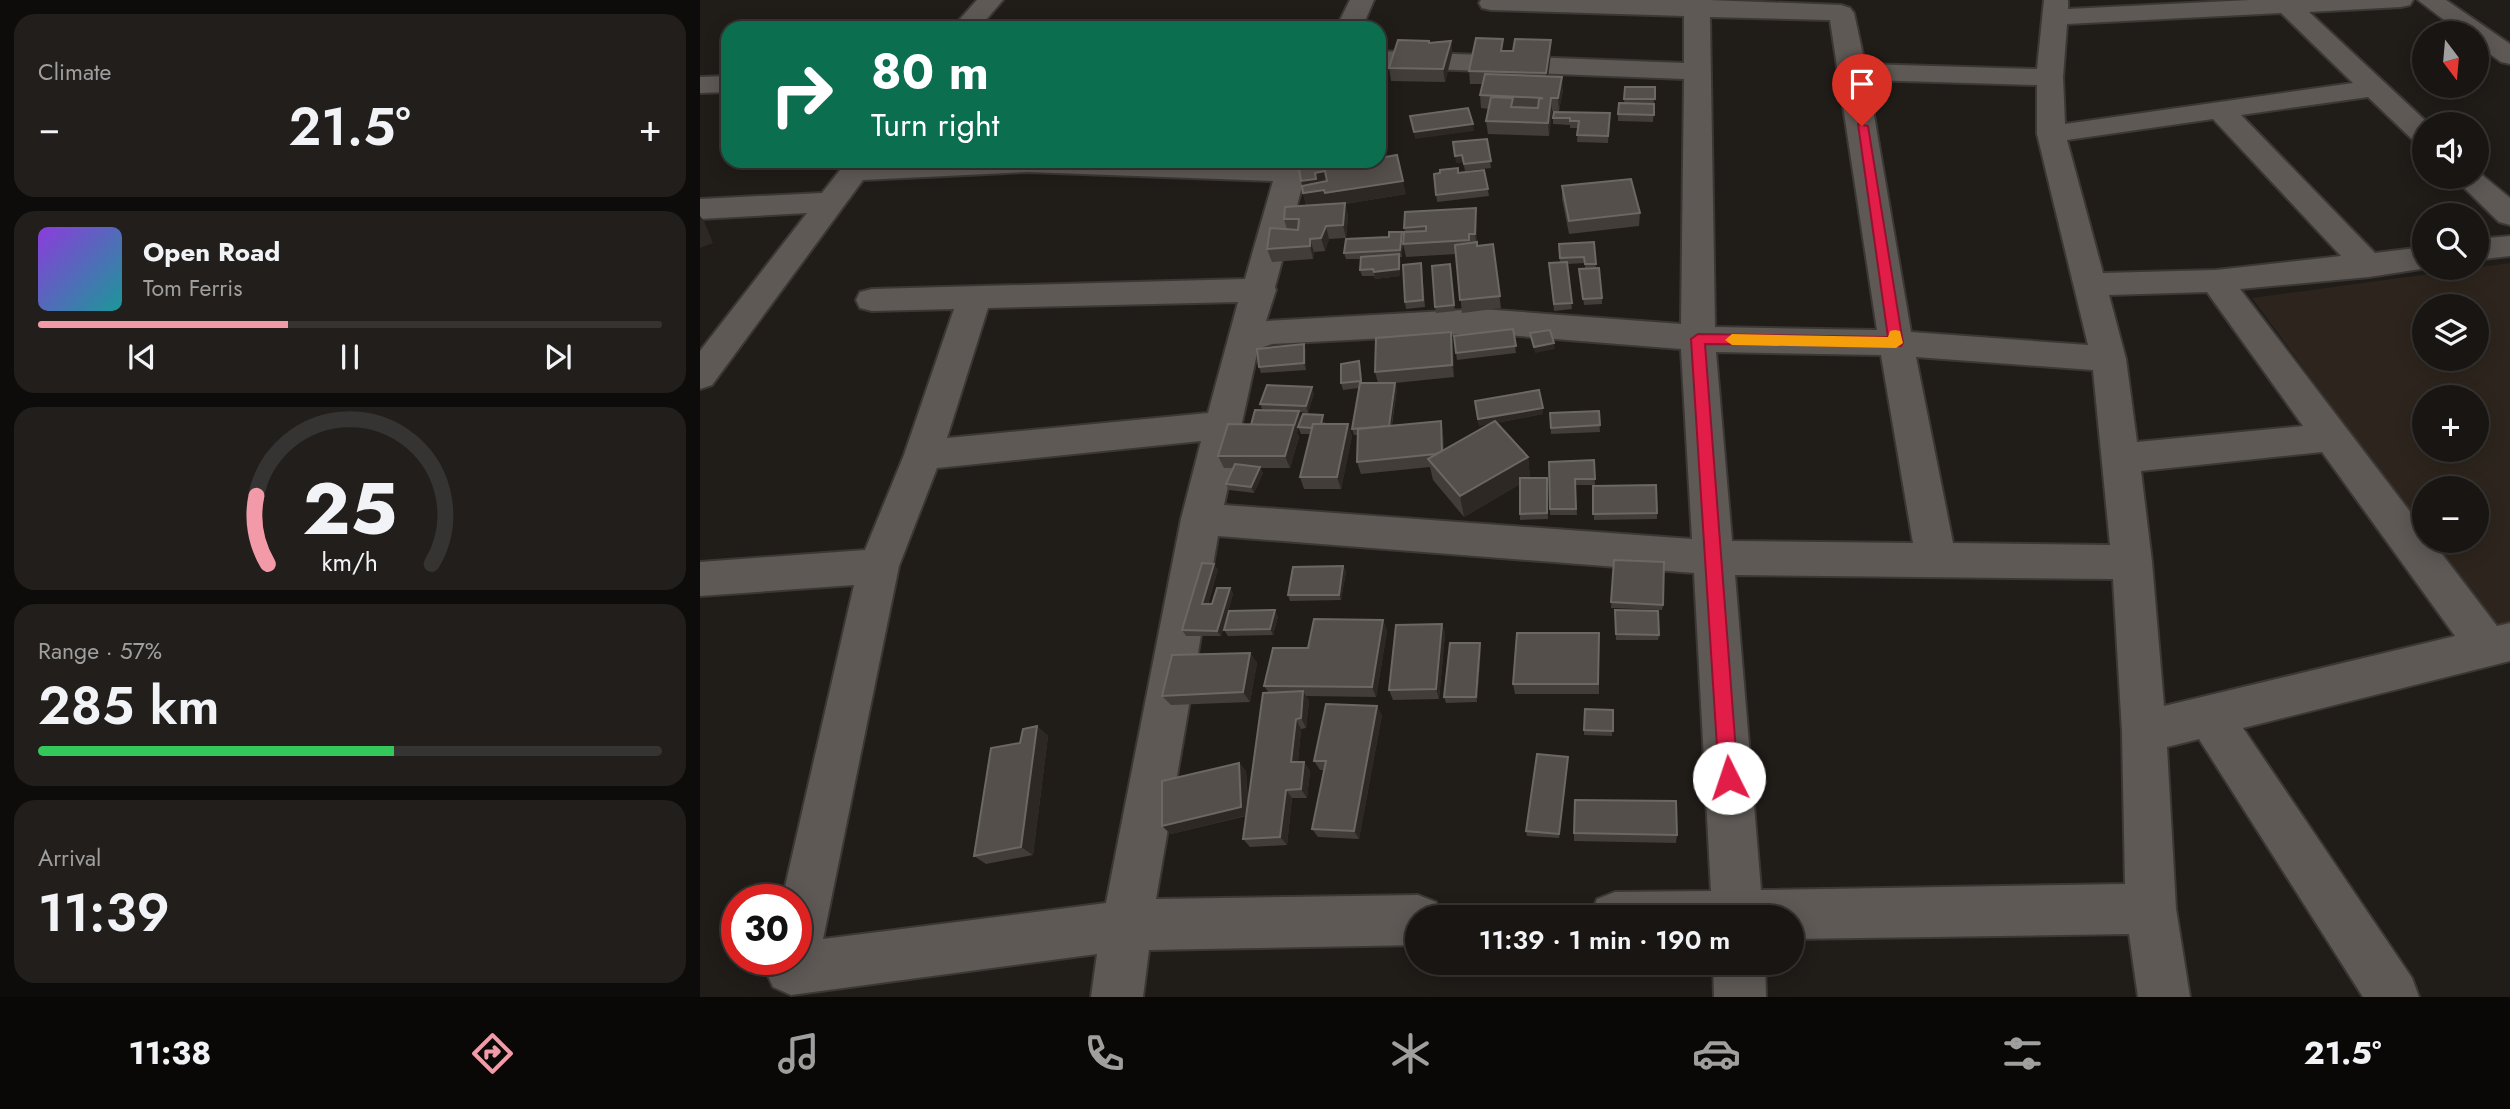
<!DOCTYPE html>
<meta charset="utf-8">
<style>
:root{--surface:#181512;--page:#211e1b;--text:#f1f3f6;--muted:#9f9f9f;--line:#363432;--accent:#f39aa8}
body{margin:0;font-family:Jost,sans-serif;background:var(--page);color:var(--text);height:100vh;display:flex;flex-direction:column;font-size:26px;white-space:nowrap}
*{box-sizing:border-box;margin:0}
p{font-size:23px;color:var(--muted)}
.icon{flex:none;width:38px;height:38px;fill:none;stroke:currentColor;stroke-width:2;stroke-linecap:round;stroke-linejoin:round}
.map{position:relative;flex:1;overflow:hidden}
.details{display:flex;flex-direction:column;gap:14px;padding:14px;background:#0d0c0a;width:700px}
.details>*{flex:none}
.top-card{position:absolute;left:21px;top:21px;width:665px;height:147px;border-radius:21px;box-shadow:0 4px 18px #0003,0 0 0 2px var(--line);background:#0b6e4f;color:#fff;overflow:hidden}
.needle{width:46px;rotate:164deg}
.buttons{position:absolute;left:1712px;top:21px;display:grid;gap:14px}
.buttons a{display:grid;place-items:center;width:77px;height:77px;border-radius:50%;background:var(--surface);box-shadow:0 4px 18px #0003,0 0 0 2px var(--line);font-size:35px}
.speed{position:absolute;left:21px;top:884px;display:flex;gap:14px;font-size:35px;font-weight:700;text-align:center}
.speed>*{display:grid;place-content:center;width:91px;height:91px;border-radius:50%;background:var(--surface);box-shadow:0 4px 18px #0003,0 0 0 2px var(--line);line-height:1}
.speed .limit{border:10px solid #d22;background:#fff;color:#111}
.pin{position:absolute;display:grid;place-items:center;width:60px;height:60px;color:#fff;margin:-72px -30px;border-radius:50% 50% 50% 0;rotate:-45deg;box-shadow:0 0 7px #0007}
.pin .icon{rotate:45deg}
.me{position:absolute;width:77px;margin:-38px;rotate:356deg;stroke-linejoin:round;filter:drop-shadow(0 0 5px #0008)}
.turn{display:flex;align-items:center;gap:24px;height:147px;padding:0 35px;font-size:32px}
.turn .icon{width:91px;height:91px;stroke-width:2.5}
.turn b{display:block;font-size:49px;line-height:60px}
.big{font-size:52px;font-weight:600;line-height:1.1}
.details .tile{flex:1;display:flex;flex-direction:column;justify-content:center;gap:10px;min-width:0;padding:0 24px;border-radius:21px;background:var(--page)}
.details .dial{align-items:center;gap:0}
.dial svg{height:182px;overflow:visible;fill:none;stroke:var(--line);stroke-width:7;stroke-linecap:round;text-anchor:middle}
.dial text{fill:var(--text);stroke:none}
.song{display:flex;align-items:center;gap:21px}
.cover{width:84px;height:84px;border-radius:10px;background:linear-gradient(135deg,hsl(270 70% 55%),hsl(180 70% 35%))}
.played{height:7px;border-radius:4px;background:linear-gradient(90deg,var(--accent) 40%,var(--line) 40%)}
.keys{display:flex;justify-content:space-around;direction:ltr}
.heat{display:flex;justify-content:space-between;align-items:center;font-size:38px;direction:ltr}
.charge{height:10px;border-radius:5px;background:linear-gradient(90deg,#34c759 57%,var(--line) 0)}
.trip{position:absolute;left:705px;top:905px;width:399px;height:70px;border-radius:35px;background:var(--surface);box-shadow:0 4px 18px #0003,0 0 0 2px var(--line);font-weight:600;line-height:70px;text-align:center}
.dock{display:flex;height:112px;justify-content:space-around;align-items:center;background:#0a0807;color:var(--muted)}
.dock .icon{width:49px;height:49px}
.dock .selected{color:var(--accent)}
.dock b{font-size:32px;color:var(--text)}
main{display:flex;flex:1;min-height:0}
.map>svg:first-child{display:block}
.built{fill:#2d251d;fill-rule:evenodd}
.lines{fill:none;stroke-linecap:round;stroke-linejoin:round}
.minor-casing{stroke:#3a3735;stroke-width:4}
.minor{fill:#5e5955;fill-rule:evenodd}
.wall{fill:#423d39}
.shaded-wall{fill:#2d2824}
.building{fill:#544f4b;stroke:#6b6763;stroke-width:2}
.route{fill:#e11d48;stroke:#92132f;stroke-width:2}
.slow{fill:#f59e0b}
</style>
<main>
<section class="details">
<div class="tile"><p>Climate</p>
<div class="heat"><a>−</a><b class="big">21.5°</b><a>+</a></div>
</div>
<div class="tile">
<div class="song"><i class="cover"></i><div><b>Open Road</b><p>Tom Ferris</p></div></div>
<div class="played"></div>
<div class="keys"><svg class="icon" aria-label="previous" viewBox="0 0 24 24"><path d="M18 5L8 12l10 7zM5 5v14"/></svg><svg class="icon" aria-label="pause" viewBox="0 0 24 24"><path d="M8 5v14M16 5v14"/></svg><svg class="icon" aria-label="next" viewBox="0 0 24 24"><path d="M6 5l10 7-10 7zM19 5v14"/></svg></div>
</div>
<div class="tile dial"><svg viewBox="0 0 100 80">
<path d="M14 69A42 42 0 1 1 86 69"/>
<path d="M14 69A42 42 0 0 1 9 39" stroke="#f39aa8"/>
<text x="50" y="56" font-size="32" font-weight="700">25</text>
<text x="50" y="72" font-size="11">km/h</text>
</svg></div>
<div class="tile"><p>Range · 57%</p><b class="big">285 km</b><div class="charge"></div></div>
<div class="tile"><p>Arrival</p><b class="big">11:39</b></div>
</section>
<div class="map">
<svg width="1810" height="997" viewBox="0 0 1810 997">
<rect width="100%" height="100%" fill="#201c18"/>
<!-- built -->
<path class="built" d="M1810 263V624L1794 628 1730 541H1776V488H1724V532L1552 298ZM1724 306H1776V359H1724ZM1724 397H1776V450H1724Z"/>
<g class="lines">
<defs>
<g id="minor">
<path d="M277 0H303L279 28H252Z"/>
<path d="M650 0H674L662 28H636Z"/>
<path d="M781 0H1009L1141 5 1150 8 1154 13 1165 64 1337 69 1344 0H1368V9L1550 0H1713L1710 5 1701 7 1609 12 1729 124H1724V143L1714 141 1668 97 1541 115 1675 253 1724 247V268H1727L1669 277 1540 289 1724 530V541H1732L1797 626 1810 623V661L1543 728 1712 978 1719 997H1663L1499 739 1467 747 1476 909 1490 997H1438L1429 934 1092 939V917H890L897 899 915 892 1011 891 994 573 518 536 456 899 718 895 736 902 742 917H718V945L449 950 443 997H391L397 954 91 995 73 987 65 969 69 959H96V900H82L154 585 0 596V562L165 550 204 455 254 309 172 311 160 308 156 300 160 292 172 289 545 279 573 181 328 172 163 180 12 385 0 389V351L107 213 0 219V199L122 193 147 161 579 163V161H609L575 287 576 290 566 321 782 309 981 324 984 79 679 67V51L984 63V16L791 10 782 8 779 3ZM1581 13 1653 83 1365 124 1363 77 1367 24ZM1010 17 1130 20 1177 330 1015 327ZM1168 80 1337 85V134L1388 345 1211 332ZM1513 119 1641 256 1516 270 1403 273 1367 140ZM1507 292 1603 426 1437 442 1426 359 1409 295ZM538 302 508 413 247 438 288 308ZM782 333 981 349 992 539 524 505 558 349 572 344ZM1016 352 1181 355 1213 543 1032 541ZM1216 357 1393 370 1410 545 1253 543ZM501 441 481 519 406 903 123 939 199 566 237 468ZM1622 452 1755 636 1464 706 1452 562 1441 471ZM1035 575 1413 579 1422 732 1425 884 1061 890Z"/>
<path d="M1718 0H1746L1810 44V64L1801 62 1776 44V33H1761Z"/>
<path d="M28 76V92L0 93V77Z"/>
<path d="M1776 170 1810 198V225L1799 222 1753 177H1776Z"/>
<path d="M1810 236V256L1776 260V239Z"/>
<path d="M1013 962H1065L1066 997H1014Z"/>
</g>
</defs>
<!-- minor casing -->
<use href="#minor" class="minor-casing"/>
<!-- minor -->
<use href="#minor" class="minor"/>
</g>
<!-- wall -->
<g class="wall">
<path d="M851 40V53L848 77 863 90 859 111H852L849 136 788 134 786 121 789 109 781 108 780 95 782 84H770L769 71 804 51H813Z"/>
<path d="M751 41 752 54 745 82 691 81 689 68Z"/>
<path d="M925 87H955L953 122 918 121V114L924 103Z"/>
<path d="M910 113 908 143 877 142 878 128H870V125L853 124V118Z"/>
<path d="M787 139 791 168 765 171 763 162 756 163Z"/>
<path d="M661 166 706 194 645 204 648 216 646 238 629 239 625 251 614 252 613 259 572 262 567 249 587 229 584 219 606 205 603 193Z"/>
<path d="M784 170 789 196 737 202 734 174Z"/>
<path d="M862 186 940 213 939 226 869 234 862 199Z"/>
<path d="M777 221V246L793 244 801 308 762 313 756 254 706 257 703 244 705 232 704 228Z"/>
<path d="M689 237 703 238 702 257H700V276L675 279 674 276H662L660 270 661 259H646L644 253Z"/>
<path d="M894 242 896 268 902 298V304L884 305 879 269H885V263L867 264 872 309 854 311 850 270 860 263 859 244Z"/>
<path d="M750 264 755 311 736 313 735 307Z"/>
<path d="M722 270 725 307 706 309 705 302Z"/>
<path d="M813 329 816 353 757 360 756 353Z"/>
<path d="M751 332 753 344 754 377 695 383 697 389 692 425 741 421 743 433 744 450 791 423 779 426 775 401 843 408V414L796 423 828 457 830 478H847L848 519 820 520V484L764 517 733 480 730 467 661 474 657 462 658 435H654L652 429 659 388 643 390 641 383 659 361 661 368 662 383H678L675 372Z"/>
<path d="M606 350V370L561 373 559 367Z"/>
<path d="M614 393 608 413 599 412 601 418 597 433 599 437 590 468H560L563 473 554 493 529 490 526 484 533 468H524L518 456 551 425 563 411 560 404Z"/>
<path d="M899 411 900 432 851 434 850 413Z"/>
<path d="M625 422V424H648L652 436 641 489H604L600 477 610 434H601L598 427Z"/>
<path d="M894 460 895 485H875L877 515H850L849 462Z"/>
<path d="M893 486 957 513V519L894 520Z"/>
<path d="M914 560 963 605 962 610 911 608Z"/>
<path d="M643 566 646 572 641 600 590 601 588 595Z"/>
<path d="M518 569 508 604H512L530 588 533 594 521 636H486L482 630Z"/>
<path d="M915 610 959 635 958 640H916Z"/>
<path d="M578 616 573 635 528 636 524 630Z"/>
<path d="M683 620 687 631 676 697 606 696 609 701 606 728 601 729 598 762H604L610 771 607 798H592L587 845 550 847 543 839 546 816 471 834 462 826 539 763 546 771 548 803 569 693 564 686 608 648Z"/>
<path d="M742 624 745 634 739 699 693 700 689 690Z"/>
<path d="M899 633V694H815L813 684Z"/>
<path d="M780 643 781 648 777 702 746 703 744 697Z"/>
<path d="M550 653 557 663 550 702 471 705 462 696Z"/>
<path d="M913 710 912 736 884 735V730Z"/>
<path d="M682 715 659 839 618 837 612 829 624 770H620L614 761Z"/>
<path d="M337 726 348 736 333 855 286 864 274 856 320 743Z"/>
<path d="M868 757 859 838 827 836 826 831Z"/>
<path d="M874 833 977 835 976 843 874 841Z"/>
</g>
<!-- shaded-wall -->
<g class="shaded-wall">
<path d="M851 40V53L847 86 846 73Z"/>
<path d="M751 41 752 54 745 82 743 69Z"/>
<path d="M862 77 863 90 859 111 858 98Z"/>
<path d="M851 98 852 111 849 136 848 123Z"/>
<path d="M773 124 774 131 715 139 714 132Z"/>
<path d="M762 155 763 162 756 163 755 156Z"/>
<path d="M625 171 703 181 706 194 645 204 648 216 646 238 643 225 628 206 627 203 606 206 603 193H604L601 181 615 173Z"/>
<path d="M776 208 777 221V247L775 234Z"/>
<path d="M0 216 4 221 13 243 0 248Z"/>
<path d="M626 226 629 239 625 251 621 238Z"/>
<path d="M702 232 703 238 702 257 700 250Z"/>
<path d="M610 239 614 252 613 259 610 246Z"/>
<path d="M699 254 701 261 700 276 675 279 674 272Z"/>
<path d="M751 332 753 344 754 377 752 365Z"/>
<path d="M854 343 855 349 835 353 834 347Z"/>
<path d="M604 344 606 350V370L604 363Z"/>
<path d="M659 361 661 368 662 387 661 381Z"/>
<path d="M695 383 697 389 690 434 689 428Z"/>
<path d="M612 387 614 393 608 413 606 406Z"/>
<path d="M843 408V414L779 426 778 419Z"/>
<path d="M599 411 601 418 597 433 599 437 590 468 585 456Z"/>
<path d="M741 421 743 433 745 466 742 454Z"/>
<path d="M648 424 652 436 641 489 637 477Z"/>
<path d="M828 457 830 478 764 517 760 496Z"/>
<path d="M560 467 563 473 554 493 551 487Z"/>
<path d="M514 564 518 569 506 610 502 604Z"/>
<path d="M643 566 646 572 641 600 639 595Z"/>
<path d="M530 588 533 594 521 636 517 631Z"/>
<path d="M575 610 578 616 573 635 570 629Z"/>
<path d="M683 620 687 631 676 697 672 687Z"/>
<path d="M742 624 745 634 739 699 736 689Z"/>
<path d="M780 643 781 648 777 702 776 697Z"/>
<path d="M550 653 557 663 550 702 543 692Z"/>
<path d="M603 691 609 701 606 728 601 718Z"/>
<path d="M677 706 682 715 659 839 654 831Z"/>
<path d="M596 719 601 729 597 771 591 762Z"/>
<path d="M337 726 348 736 333 855 321 847Z"/>
<path d="M868 757V762L859 838V834Z"/>
<path d="M604 762 610 771 607 798 601 789Z"/>
<path d="M539 763 546 771 548 815 471 834 462 826Z"/>
<path d="M586 790 592 798 587 845 580 837Z"/>
</g>
<!-- building -->
<g class="building">
<path d="M776 38 803 39 801 51H813L815 39 851 40 846 73 769 71Z"/>
<path d="M698 40 729 41V43L751 41 743 69 689 68Z"/>
<path d="M785 74 862 77 858 98H851L848 123 786 121 791 97 813 98 811 107 838 108 839 99 843 98 780 95Z"/>
<path d="M925 87H955V99H924Z"/>
<path d="M919 103 954 104V115L918 114Z"/>
<path d="M768 108 773 124 714 132 710 116Z"/>
<path d="M854 112 910 113 908 136 877 135 879 121H870V118H853Z"/>
<path d="M787 139 791 161 764 164 762 155 755 156 753 142Z"/>
<path d="M697 155 703 181 625 193 624 190 603 193 602 186 627 181 625 171 615 173 616 179 601 181 599 169 659 161 661 166 670 164 669 161H679V158Z"/>
<path d="M758 168V173L784 170 788 189 736 195 734 174 740 173V170Z"/>
<path d="M931 179 940 213 869 221 862 186Z"/>
<path d="M645 203 643 225 626 226 621 238 610 239V246L567 249 570 228 598 230 599 219H584L585 207Z"/>
<path d="M776 208 775 234H769V240L703 244 704 232 726 231V226L704 228 705 212Z"/>
<path d="M689 232H702L700 250 644 253 646 239 689 237Z"/>
<path d="M777 242V246L793 244 800 296 760 300 755 245Z"/>
<path d="M894 242 896 264H885L884 257 860 258 859 244Z"/>
<path d="M699 254V269L674 272 673 269 660 270 661 257Z"/>
<path d="M867 262 872 303 854 304 849 263Z"/>
<path d="M721 263 723 300 705 302 703 265Z"/>
<path d="M750 264 754 305 735 307 732 266Z"/>
<path d="M899 268 902 298 883 299 879 269Z"/>
<path d="M813 329 816 346 756 353 754 336Z"/>
<path d="M850 330 854 343 834 347 830 333Z"/>
<path d="M751 332 752 365 675 372 676 338Z"/>
<path d="M604 344V363L559 367 557 349Z"/>
<path d="M659 361 661 381 641 383V364Z"/>
<path d="M660 383H695L689 426 652 429Z"/>
<path d="M567 385 612 387 606 406 560 404Z"/>
<path d="M839 390 843 408 778 419 775 401Z"/>
<path d="M555 410 599 411 594 426V425H551Z"/>
<path d="M899 411 900 425 851 428 850 413Z"/>
<path d="M603 414 623 415 621 424H613L612 428 598 427Z"/>
<path d="M741 421 742 451 736 454 657 462 658 429Z"/>
<path d="M795 421 828 457 760 496 728 459Z"/>
<path d="M528 424 594 425 585 456H518Z"/>
<path d="M613 424H648L637 477H600Z"/>
<path d="M894 460 895 479H875L876 509H850L849 462Z"/>
<path d="M535 464 560 467 551 487 526 484Z"/>
<path d="M820 478H847V513L820 514Z"/>
<path d="M956 485 957 513 893 514V486Z"/>
<path d="M914 560 964 562 963 605 911 602Z"/>
<path d="M502 563 514 564 502 604H512L517 588H530L517 631 482 630Z"/>
<path d="M643 566 639 595H588L593 567Z"/>
<path d="M575 610 570 629 524 630 529 611Z"/>
<path d="M915 610 958 611 959 635 916 634Z"/>
<path d="M614 619 683 620 672 687 564 686 573 648H608Z"/>
<path d="M742 624 736 689 689 690 696 625Z"/>
<path d="M817 633H899L898 684H813Z"/>
<path d="M750 643H780L776 697H744Z"/>
<path d="M550 653 543 692 462 696 472 655Z"/>
<path d="M603 691 601 718 596 719 591 762H604L601 789 586 790 580 837 543 839 563 693Z"/>
<path d="M626 704 677 706 654 831 612 829 626 761H614Z"/>
<path d="M885 709 913 710V731L884 730Z"/>
<path d="M337 726 321 847 274 856 291 748 320 743 323 729Z"/>
<path d="M837 754 868 757 859 834 826 831Z"/>
<path d="M539 763 541 807 462 826V781Z"/>
<path d="M875 800 976 801 977 835 874 833Z"/>
</g>
<!-- route -->
<path class="route" d="M1158 124 1168 126 1203 343 1201 346 1005 344 1038 778 1036 784 1029 787 1022 784 1019 778 991 339 998 334 1188 337Z"/>
<!-- slow -->
<path class="slow" d="M1195 330 1200 331 1203 343 1196 348 1032 345 1025 340 1032 334 1188 337 1190 331Z"/>
</svg>
<div class="buttons">
<a><svg class="needle" viewBox="-14 -14 28 28"><path d="M0-13l5 13h-10z" fill="#e53935"/><path d="M0 13l5-13h-10z" fill="#9f9f9f"/></svg></a>
<a><svg class="icon" aria-label="sound" viewBox="0 0 24 24"><path d="M4 9h4l5-4v14l-5-4H4zM17 9q2 3 0 6"/></svg></a>
<a><svg class="icon" aria-label="search" viewBox="0 0 24 24"><circle cx="10" cy="10" r="6"/><path d="M15 15l6 6"/></svg></a>
<a><svg class="icon" aria-label="layers" viewBox="0 0 24 24"><path d="M12 4l9 5-9 5-9-5zM3 14l9 5 9-5"/></svg></a>
<a>+</a>
<a>−</a>
</div>
<div class="speed"><div class="limit">30</div></div>
<div class="pin" style="left:1162px;top:126px;background:#d93025"><svg class="icon" aria-label="arrive" viewBox="0 0 24 24"><path d="M6 21V4h12l-3 4 3 4H6"/></svg></div>
<svg class="me" style="left:1029px;top:778px" viewBox="-20 -20 40 40"><circle r="19" fill="#fff"/><path d="M0-13L10 11 0 6-10 11z" fill="#e11d48"/></svg>
<div class="trip">11:39 · 1 min · 190 m</div>
<div class="top-card">
<div class="turn"><svg class="icon" aria-label="right" viewBox="0 0 24 24"><path d="M7 20v-9h11M14 6l5 5-5 5"/></svg><div><b>80 m</b>Turn right</div></div>
</div>
</div>
</main>
<nav class="dock">
<b>11:38</b>
<svg class="icon selected" aria-label="directions" viewBox="0 0 24 24"><path d="M12 3l9 9-9 9-9-9zM9 14v-3h6M13 9l2 2-2 2"/></svg>
<svg class="icon" aria-label="music" viewBox="0 0 24 24"><path d="M9 18V5l10-2v13"/><circle cx="6" cy="18" r="3"/><circle cx="16" cy="16" r="3"/></svg>
<svg class="icon" aria-label="phone" viewBox="0 0 24 24"><path d="M5 4h4l2 5-3 2q2 4 5 5l2-3 5 2v4C11 20 4 13 5 4z"/></svg>
<svg class="icon" aria-label="climate" viewBox="0 0 24 24"><path d="M12 3v18M4 7l16 10M4 17L20 7"/></svg>
<svg class="icon" aria-label="car" viewBox="0 0 24 24"><path d="M5 17H2v-5l4-1 3-4h7l3 4 3 1v5h-3M9 17h6M6 11h13"/><circle cx="7" cy="17" r="2"/><circle cx="17" cy="17" r="2"/></svg>
<svg class="icon" aria-label="filters" viewBox="0 0 24 24"><path d="M4 7h16M4 17h16"/><circle cx="9" cy="7" r="2"/><circle cx="15" cy="17" r="2"/></svg>
<b>21.5°</b>
</nav>
